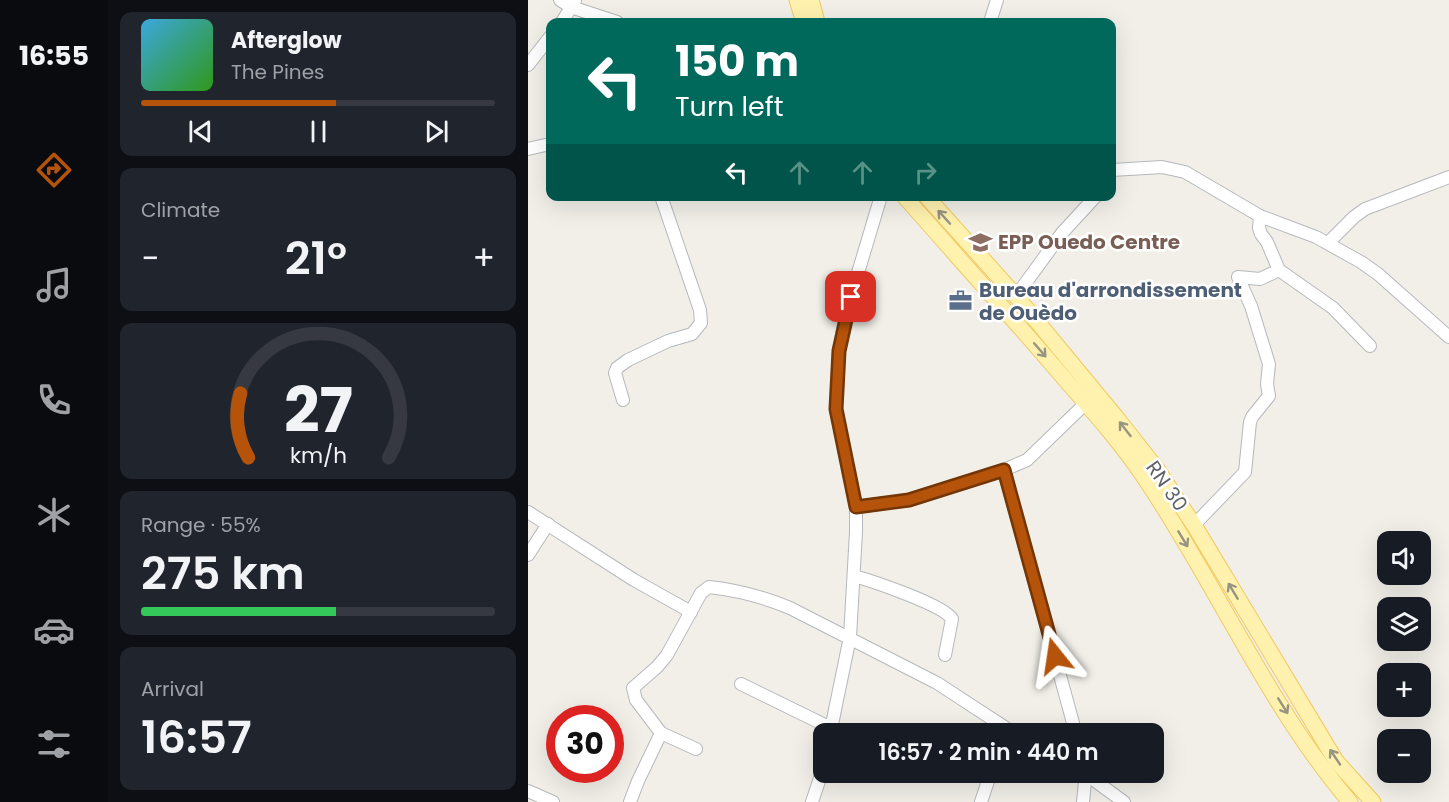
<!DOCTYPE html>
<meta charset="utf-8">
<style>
:root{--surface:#171b24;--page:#20242c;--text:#f1f3f6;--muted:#9ea1a6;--line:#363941;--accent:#b45309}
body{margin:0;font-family:Poppins,sans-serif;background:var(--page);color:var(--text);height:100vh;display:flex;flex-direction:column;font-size:22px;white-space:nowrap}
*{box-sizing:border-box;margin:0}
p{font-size:20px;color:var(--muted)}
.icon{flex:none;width:33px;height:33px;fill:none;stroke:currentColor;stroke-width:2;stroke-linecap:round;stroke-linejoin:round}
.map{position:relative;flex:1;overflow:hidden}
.details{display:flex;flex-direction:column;gap:12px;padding:12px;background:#0d0f14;width:420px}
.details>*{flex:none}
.top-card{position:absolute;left:18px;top:18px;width:570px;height:183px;border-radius:12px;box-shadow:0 6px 24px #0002;background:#00695c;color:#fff;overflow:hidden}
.tools{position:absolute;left:849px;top:531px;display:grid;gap:12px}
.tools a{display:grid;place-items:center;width:54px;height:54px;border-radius:12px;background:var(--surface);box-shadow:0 6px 24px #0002;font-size:30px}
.speed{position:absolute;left:18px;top:705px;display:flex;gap:12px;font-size:30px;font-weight:700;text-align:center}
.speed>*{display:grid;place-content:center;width:78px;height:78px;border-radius:50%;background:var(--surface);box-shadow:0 6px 24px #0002;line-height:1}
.speed .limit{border:9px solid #d22;background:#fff;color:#111}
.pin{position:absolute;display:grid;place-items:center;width:51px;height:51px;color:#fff;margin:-26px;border-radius:12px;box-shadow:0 3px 9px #0006}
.me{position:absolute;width:66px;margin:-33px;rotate:345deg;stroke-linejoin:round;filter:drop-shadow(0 0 4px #0008)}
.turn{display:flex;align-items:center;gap:21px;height:126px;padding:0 30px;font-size:27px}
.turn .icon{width:78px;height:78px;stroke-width:2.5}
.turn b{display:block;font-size:42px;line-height:51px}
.lanes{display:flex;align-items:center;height:57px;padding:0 30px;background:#0003;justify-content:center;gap:30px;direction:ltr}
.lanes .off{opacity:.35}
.big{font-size:45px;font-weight:600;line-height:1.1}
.details .widget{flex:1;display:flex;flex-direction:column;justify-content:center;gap:9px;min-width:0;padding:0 21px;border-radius:12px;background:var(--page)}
.details .dial{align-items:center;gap:0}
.dial svg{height:156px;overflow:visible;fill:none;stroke:var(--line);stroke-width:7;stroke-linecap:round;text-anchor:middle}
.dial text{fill:var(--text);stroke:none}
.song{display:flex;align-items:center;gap:18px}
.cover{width:72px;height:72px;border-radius:9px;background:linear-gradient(135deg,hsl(200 70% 55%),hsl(110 70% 35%))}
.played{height:6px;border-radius:3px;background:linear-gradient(90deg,var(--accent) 55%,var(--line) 55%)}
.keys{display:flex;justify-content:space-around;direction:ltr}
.heat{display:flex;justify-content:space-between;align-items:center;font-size:33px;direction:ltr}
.charge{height:9px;border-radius:4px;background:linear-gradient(90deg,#34c759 55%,var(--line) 0)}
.trip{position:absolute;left:285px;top:723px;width:351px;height:60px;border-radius:12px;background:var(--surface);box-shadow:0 6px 24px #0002;font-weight:600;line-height:60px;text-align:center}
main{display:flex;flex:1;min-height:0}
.dock{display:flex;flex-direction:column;width:108px;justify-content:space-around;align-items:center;background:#090b0e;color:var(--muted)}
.dock .icon{width:42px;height:42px}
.dock .current{color:var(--accent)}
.dock b{font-size:27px;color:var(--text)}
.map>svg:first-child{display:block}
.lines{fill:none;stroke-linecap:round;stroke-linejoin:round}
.minor-casing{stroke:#b5b8bc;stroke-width:14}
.major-casing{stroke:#f2c960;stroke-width:17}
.minor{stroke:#fff;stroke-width:12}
.major{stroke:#fff2af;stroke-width:15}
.oneway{stroke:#979581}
.route-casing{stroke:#753606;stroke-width:15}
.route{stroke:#b45309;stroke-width:10}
.labels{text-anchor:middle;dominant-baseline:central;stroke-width:5;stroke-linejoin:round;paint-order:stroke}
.education-label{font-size:20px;font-weight:bold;fill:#785e54;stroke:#fff;text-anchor:start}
.service-label{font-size:20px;font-weight:bold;fill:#4e5e75;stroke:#fff;text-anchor:start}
.street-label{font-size:20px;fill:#5f6368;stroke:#fff}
</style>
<main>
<nav class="dock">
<b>16:55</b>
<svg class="icon current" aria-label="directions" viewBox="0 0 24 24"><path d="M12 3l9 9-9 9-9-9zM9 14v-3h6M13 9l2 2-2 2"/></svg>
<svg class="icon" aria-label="music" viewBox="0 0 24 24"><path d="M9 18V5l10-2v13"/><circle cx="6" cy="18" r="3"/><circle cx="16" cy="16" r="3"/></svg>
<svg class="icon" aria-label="phone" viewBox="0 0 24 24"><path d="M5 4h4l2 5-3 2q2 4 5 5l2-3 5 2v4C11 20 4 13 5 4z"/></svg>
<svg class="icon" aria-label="climate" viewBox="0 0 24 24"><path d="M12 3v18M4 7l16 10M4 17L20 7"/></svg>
<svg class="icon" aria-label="car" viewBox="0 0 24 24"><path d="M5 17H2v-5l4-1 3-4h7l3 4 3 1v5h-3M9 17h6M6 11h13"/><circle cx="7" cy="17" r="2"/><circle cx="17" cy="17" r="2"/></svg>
<svg class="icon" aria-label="filters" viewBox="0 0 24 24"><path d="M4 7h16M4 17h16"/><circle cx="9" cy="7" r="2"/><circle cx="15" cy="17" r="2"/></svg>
</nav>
<section class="details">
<div class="widget">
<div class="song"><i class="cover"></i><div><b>Afterglow</b><p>The Pines</p></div></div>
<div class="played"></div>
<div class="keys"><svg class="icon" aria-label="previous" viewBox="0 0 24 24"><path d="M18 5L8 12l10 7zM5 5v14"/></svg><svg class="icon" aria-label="pause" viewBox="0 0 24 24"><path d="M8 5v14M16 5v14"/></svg><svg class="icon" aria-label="next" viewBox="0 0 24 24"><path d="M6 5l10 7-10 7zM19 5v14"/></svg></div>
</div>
<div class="widget"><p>Climate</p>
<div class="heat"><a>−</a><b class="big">21°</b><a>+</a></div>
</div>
<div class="widget dial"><svg viewBox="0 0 100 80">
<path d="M14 69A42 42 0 1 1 86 69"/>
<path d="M14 69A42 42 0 0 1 10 36" stroke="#b45309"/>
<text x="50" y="56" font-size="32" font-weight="700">27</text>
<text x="50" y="72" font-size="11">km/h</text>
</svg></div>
<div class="widget"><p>Range · 55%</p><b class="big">275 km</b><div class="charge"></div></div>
<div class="widget"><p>Arrival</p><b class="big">16:57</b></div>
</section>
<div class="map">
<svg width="921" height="802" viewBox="0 0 921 802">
<rect width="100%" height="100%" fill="#f1efe8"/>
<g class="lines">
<defs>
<g id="minor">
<path d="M32 0 43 7 89 22"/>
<path d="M34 22 47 1"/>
<path d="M462 22 469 0"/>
<path d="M0 65 22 37"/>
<path d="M0 149 22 144"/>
<path d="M584 170 634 167 657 172 732 216 788 237 833 262 850 274 921 337"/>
<path d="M732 216 731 228 733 234 739 242 751 270 805 308 842 346"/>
<path d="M800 243 826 217 837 209 921 177"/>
<path d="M488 296 534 233 568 196"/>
<path d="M95 400 87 373 89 368 100 360 140 341 164 334 173 323 172 310 133 196"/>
<path d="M476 470 548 734"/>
<path d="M328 507 381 500 476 470 499 460 558 403"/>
<path d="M0 512 106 580 163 612"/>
<path d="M666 525 717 472 722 422 724 417 741 396 739 384 741 364 723 306 710 277 732 279 751 270"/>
<path d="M0 555 20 524"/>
<path d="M326 576C344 581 416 605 424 619L417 655"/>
<path d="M213 684 303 728"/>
<path d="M302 734 322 637 328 532V507L308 409 311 351 318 313 353 196"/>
<path d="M168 749 133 733 108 700 105 688 129 667 139 655 173 593 181 587C208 590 236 597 262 608L409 683 487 734"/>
<path d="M555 772 596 802"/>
<path d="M0 791 25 802"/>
<path d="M102 802 110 781 133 733"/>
<path d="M284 802 296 766"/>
<path d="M453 802 463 772"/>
<path d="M555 802 558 772"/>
</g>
<g id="major">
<path d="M269 0 276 22"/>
<path d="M283 0 289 22"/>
<path d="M376 196C427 254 479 312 529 370 560 406 592 441 618 480 688 584 741 707 822 802"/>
<path d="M398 196 488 296 588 417 629 469 666 525 808 761 845 802"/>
</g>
</defs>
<!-- minor casing -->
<use href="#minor" class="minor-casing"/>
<!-- major casing -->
<use href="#major" class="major-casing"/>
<!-- minor -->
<use href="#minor" class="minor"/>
<!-- major -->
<use href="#major" class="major"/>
</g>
<!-- one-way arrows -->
<defs><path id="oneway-shaft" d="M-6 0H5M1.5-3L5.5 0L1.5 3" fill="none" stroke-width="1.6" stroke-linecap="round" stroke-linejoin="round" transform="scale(1.5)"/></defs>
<g class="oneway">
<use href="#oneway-shaft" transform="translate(416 217) rotate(-132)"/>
<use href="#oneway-shaft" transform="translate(512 350) rotate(49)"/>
<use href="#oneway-shaft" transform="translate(597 429) rotate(-128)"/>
<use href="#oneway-shaft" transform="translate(655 539) rotate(59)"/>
<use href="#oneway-shaft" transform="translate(705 591) rotate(-121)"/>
<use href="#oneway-shaft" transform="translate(755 706) rotate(58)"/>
<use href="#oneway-shaft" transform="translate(807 757) rotate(-124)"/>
</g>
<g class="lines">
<defs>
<path id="route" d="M323 297 311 351 308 409 328 507 381 500 476 470 527 656"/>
</defs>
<!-- route casing -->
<use href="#route" class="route-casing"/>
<!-- route -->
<use href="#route" class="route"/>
</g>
<!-- icons -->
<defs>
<symbol id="school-bare" viewBox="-9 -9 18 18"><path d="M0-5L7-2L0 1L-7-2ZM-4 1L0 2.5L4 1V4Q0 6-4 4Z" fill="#8d6e63" stroke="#fff" stroke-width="2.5" paint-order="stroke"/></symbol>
<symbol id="office-bare" viewBox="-9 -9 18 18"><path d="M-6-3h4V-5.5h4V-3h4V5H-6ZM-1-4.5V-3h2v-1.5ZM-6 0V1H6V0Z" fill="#5c6f8a" stroke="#fff" stroke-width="2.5" paint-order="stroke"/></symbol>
</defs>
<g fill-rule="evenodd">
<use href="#school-bare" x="436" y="226" width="33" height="33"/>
<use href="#office-bare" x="416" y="284" width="33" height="33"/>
</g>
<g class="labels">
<!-- education labels -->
<g class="education-label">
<text x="470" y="242">EPP Ouedo Centre</text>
</g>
<!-- service labels -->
<g class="service-label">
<text x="451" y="290">Bureau d'arrondissement<tspan x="451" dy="23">de Ouèdo</tspan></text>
</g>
<!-- street labels -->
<g class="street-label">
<text transform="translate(639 486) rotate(55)">RN 30</text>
</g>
</g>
</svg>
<div class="tools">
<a><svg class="icon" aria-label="sound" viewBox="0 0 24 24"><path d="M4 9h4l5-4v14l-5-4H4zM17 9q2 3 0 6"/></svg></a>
<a><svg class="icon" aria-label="layers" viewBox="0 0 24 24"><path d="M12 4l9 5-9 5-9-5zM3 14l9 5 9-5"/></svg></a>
<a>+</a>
<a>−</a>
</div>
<div class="speed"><div class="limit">30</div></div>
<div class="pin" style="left:323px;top:297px;background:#d93025"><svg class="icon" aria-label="arrive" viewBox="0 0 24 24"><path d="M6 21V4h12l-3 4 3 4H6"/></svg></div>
<svg class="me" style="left:527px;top:656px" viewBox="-20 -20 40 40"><path d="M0-17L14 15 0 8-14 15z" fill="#b45309" stroke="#fff" stroke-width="4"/></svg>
<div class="trip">16:57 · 2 min · 440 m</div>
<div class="top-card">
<div class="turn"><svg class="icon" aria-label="left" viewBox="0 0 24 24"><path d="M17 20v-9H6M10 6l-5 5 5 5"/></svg><div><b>150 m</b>Turn left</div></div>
<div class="lanes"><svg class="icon" aria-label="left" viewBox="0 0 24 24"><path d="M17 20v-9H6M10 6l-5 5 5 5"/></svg><svg class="icon off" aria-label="ahead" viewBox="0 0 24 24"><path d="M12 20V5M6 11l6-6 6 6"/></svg><svg class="icon off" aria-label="ahead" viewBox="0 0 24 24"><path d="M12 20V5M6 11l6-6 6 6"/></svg><svg class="icon off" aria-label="right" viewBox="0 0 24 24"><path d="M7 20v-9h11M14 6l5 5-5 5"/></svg></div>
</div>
</div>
</main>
